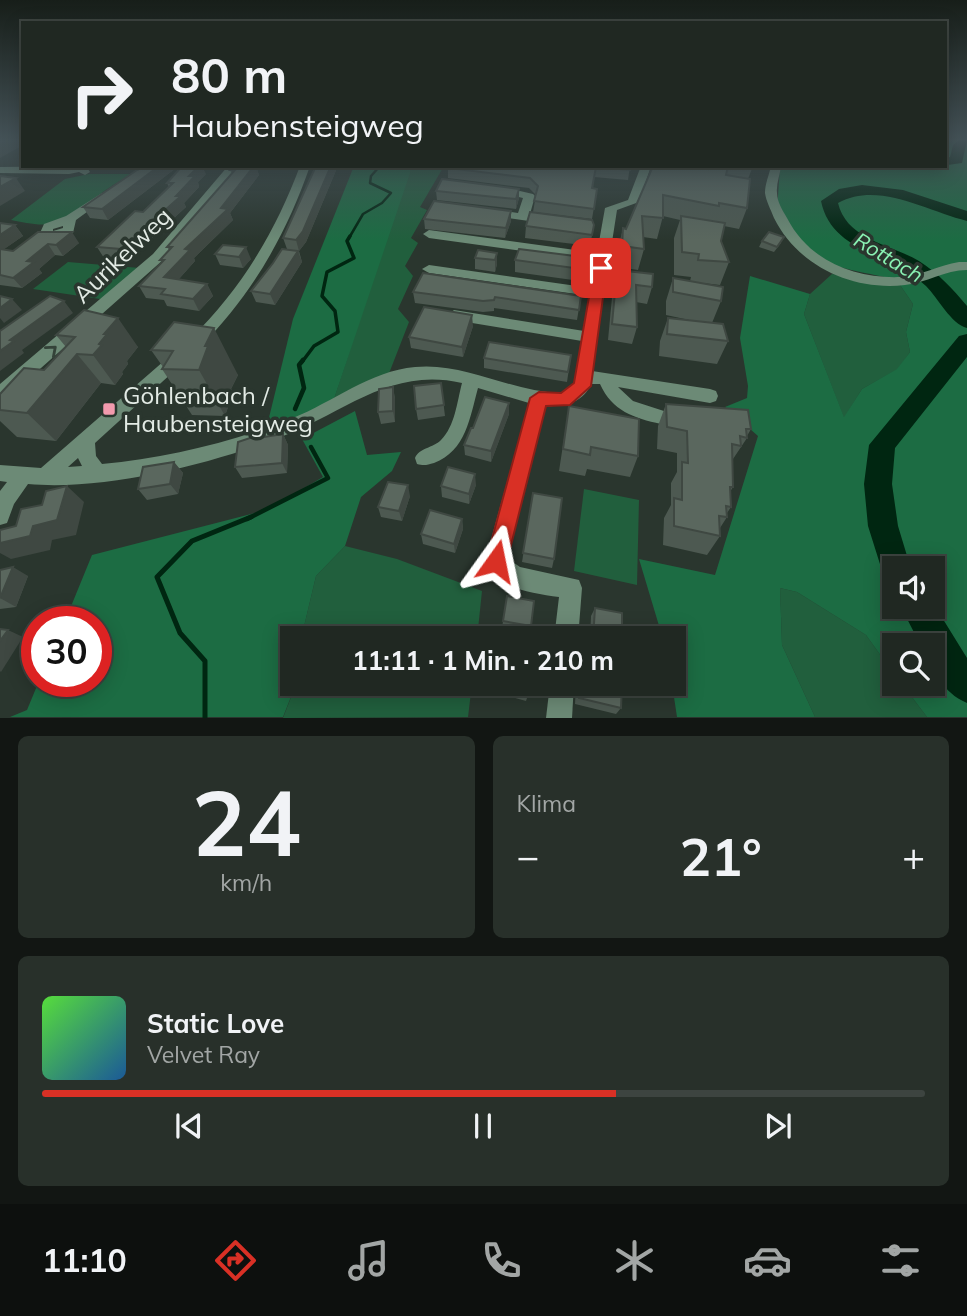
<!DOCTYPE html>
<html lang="de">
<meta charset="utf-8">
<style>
:root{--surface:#202822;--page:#28302a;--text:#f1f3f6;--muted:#a2a6a5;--line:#3d4440;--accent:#d93025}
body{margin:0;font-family:Mulish,sans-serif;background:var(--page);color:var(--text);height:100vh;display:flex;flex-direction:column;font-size:26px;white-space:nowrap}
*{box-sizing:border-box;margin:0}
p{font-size:23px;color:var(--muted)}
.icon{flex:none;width:38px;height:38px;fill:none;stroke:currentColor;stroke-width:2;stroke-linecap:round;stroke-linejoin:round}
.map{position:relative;height:718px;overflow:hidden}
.details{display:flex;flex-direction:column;gap:18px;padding:18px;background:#121613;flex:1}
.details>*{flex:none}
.guide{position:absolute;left:21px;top:21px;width:926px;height:147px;border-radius:0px;box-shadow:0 4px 18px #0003,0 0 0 2px var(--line);background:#202822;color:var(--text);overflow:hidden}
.buttons{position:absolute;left:882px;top:556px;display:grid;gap:14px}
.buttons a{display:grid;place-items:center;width:63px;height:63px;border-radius:0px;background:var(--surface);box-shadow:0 4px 18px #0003,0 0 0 2px var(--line);font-size:35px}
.speed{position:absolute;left:21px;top:606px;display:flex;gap:14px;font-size:35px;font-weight:700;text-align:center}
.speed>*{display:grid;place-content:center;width:91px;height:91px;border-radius:50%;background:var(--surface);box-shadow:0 4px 18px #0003,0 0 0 2px var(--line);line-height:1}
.speed .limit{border:10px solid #d22;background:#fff;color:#111}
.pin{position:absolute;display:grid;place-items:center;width:60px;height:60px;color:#fff;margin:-30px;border-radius:14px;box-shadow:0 4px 10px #0006}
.me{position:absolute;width:77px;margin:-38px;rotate:12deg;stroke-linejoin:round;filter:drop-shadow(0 0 5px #0008)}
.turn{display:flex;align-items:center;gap:24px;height:147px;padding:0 35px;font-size:32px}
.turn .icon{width:91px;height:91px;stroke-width:2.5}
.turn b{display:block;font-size:49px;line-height:60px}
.big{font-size:52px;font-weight:700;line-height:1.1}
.details .widget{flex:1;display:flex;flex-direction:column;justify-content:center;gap:10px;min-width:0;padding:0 24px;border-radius:10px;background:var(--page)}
.details .dial{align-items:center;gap:0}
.dial b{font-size:91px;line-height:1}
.song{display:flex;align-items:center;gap:21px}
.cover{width:84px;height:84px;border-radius:10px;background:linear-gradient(135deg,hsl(110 70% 55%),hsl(210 70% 35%))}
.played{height:7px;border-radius:4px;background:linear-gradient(90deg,var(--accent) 65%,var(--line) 65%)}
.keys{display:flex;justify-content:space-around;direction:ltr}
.heat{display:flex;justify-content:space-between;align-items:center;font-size:38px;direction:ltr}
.details .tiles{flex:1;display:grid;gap:18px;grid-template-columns:1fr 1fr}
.widget:last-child{grid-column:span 2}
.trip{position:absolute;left:280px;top:626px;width:406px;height:70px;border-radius:0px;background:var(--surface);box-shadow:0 4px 18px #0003,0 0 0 2px var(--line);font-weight:700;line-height:70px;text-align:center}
.dock{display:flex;height:112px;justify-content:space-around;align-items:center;background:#0d100e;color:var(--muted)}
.dock .icon{width:49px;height:49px}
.dock .current{color:var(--accent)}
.dock b{font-size:32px;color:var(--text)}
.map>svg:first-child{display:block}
.green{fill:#215f3d}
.forest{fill:#1c6c43;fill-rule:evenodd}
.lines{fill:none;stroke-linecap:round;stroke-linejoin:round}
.stream-far3{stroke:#002611;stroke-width:2.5}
.stream-far2{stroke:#002611;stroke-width:3.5}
.stream-far1{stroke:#002611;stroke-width:4.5}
.stream{stroke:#002611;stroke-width:5}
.river{fill:#002611;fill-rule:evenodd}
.minor{fill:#6c8a76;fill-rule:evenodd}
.wall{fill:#4d5951}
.shaded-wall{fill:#3f4842}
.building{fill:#5a675e;stroke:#3f4842;stroke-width:2}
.oneway{stroke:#344339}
.route{fill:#d93025;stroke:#8d1f18;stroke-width:2}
.poi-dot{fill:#f29aad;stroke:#2a362e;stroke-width:2.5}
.labels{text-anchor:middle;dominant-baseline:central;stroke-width:7;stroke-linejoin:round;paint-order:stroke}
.far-water-label{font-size:21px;font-style:italic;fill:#8af2b3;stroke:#2a362e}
.street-label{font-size:24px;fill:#e3ebe5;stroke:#2a362e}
.poi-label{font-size:24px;fill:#e3ebe5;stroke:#2a362e;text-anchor:start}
</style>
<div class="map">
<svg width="967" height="718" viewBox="0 0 967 718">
<rect width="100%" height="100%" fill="#2a362e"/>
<!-- green -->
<g class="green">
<path d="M410 166H444L420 207 427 210 411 238 418 243 405 266 413 276 398 309 409 322 388 376 332 405Z"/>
<path d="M89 174H135C104 184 82 216 49 224 38 226 23 222 11 220L65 179Z"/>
<path d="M68 262 140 268 107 300 33 289Z"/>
<path d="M832 274 898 282 913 304 906 332 910 352 898 369 862 389 844 418 804 314 810 294Z"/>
<path d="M584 489 639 500 637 585 574 571Z"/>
<path d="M345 546 397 559 482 591 477 639H301L316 576Z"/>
<path d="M780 588 797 592 866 635 894 674V684H902L927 717H815L782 645Z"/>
<path d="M296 684H472L468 717 283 718Z"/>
</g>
<!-- forest -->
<g class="forest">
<path d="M945 140H967V717H927L902 684H933V646H894V674L866 635 797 592 780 588 782 645 815 717H677L672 684 674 639H663L639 559 715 575 758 436 725 407 747 398 748 386 740 338 750 276 810 294 804 314 844 417 862 389 897 369 910 352 906 332 913 304 898 282 904 281C883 276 829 268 815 257 801 245 789 225 777 210L780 168 945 166ZM894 569H933V607H894Z"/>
<path d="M354 166H410V173L332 405 266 430 293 319Z"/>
<path d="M355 411 367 455 401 452 392 471 361 497 345 546 316 576 301 639H292V684H296L283 717H10L27 710 39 681H96V621H65L92 555 267 510 323 477 302 439Z"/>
</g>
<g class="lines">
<!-- stream-far3 -->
<path class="stream-far3" d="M349 238 363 214 382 203 391 193 370 183 371 176 380 166"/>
<!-- stream-far2 -->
<path class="stream-far2" d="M302 362 314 346 338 332 335 311 322 296 327 272 354 258 347 241 350 236"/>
<!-- stream-far1 -->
<g class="stream-far1">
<path d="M295 409 304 388 299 365 303 360"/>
<path d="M247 519 328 478 311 447"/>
</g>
<!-- stream -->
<path class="stream" d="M205 718V661L180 633 157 577 192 541 251 517"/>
<!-- river -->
<g class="river">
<path d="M959 140H967L962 163 940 166H945V158L950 157 953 145Z"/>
<path d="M862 185 903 190 967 211V221C926 211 879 181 838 203 847 240 890 244 919 261 938 273 953 289 967 306V328C951 324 938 298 926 286 893 255 831 252 821 201L839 189Z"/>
<path d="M967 334V357L895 448 892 484 898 526 911 569H894V584L885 580 868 526 864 484 869 445 959 336Z"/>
<path d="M933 603 967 658V703C942 692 933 672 933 646H921L901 607H933Z"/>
</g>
<!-- minor -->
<g class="minor">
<path d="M86 166 90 172 85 175 79 172 69 174 0 173V167Z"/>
<path d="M228 166H239L163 260 6 399 0 400V384L153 254Z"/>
<path d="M300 166H310C286 235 252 295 200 347H190L187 343 190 339C241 289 275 233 300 166Z"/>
<path d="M641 166H651L639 202 617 210 592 371 710 389 716 391 718 396 716 401 710 403 618 387 633 401 667 412 670 417 667 422 661 424C634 418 612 411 600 384H591C583 403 564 407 545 406L507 558 520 567 579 580 582 588 578 639H554L559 597C532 593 497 589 485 561L529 403 478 388C470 417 466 451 434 463 427 465 424 466 417 464L415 458C419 448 433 448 441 440 455 426 457 402 462 383 390 366 343 414 278 438 208 465 103 491 28 484L14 504 7 523 0 525V491L7 482 0 481V465L41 468 172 354 178 352 186 358 184 362 95 443 96 456 102 464C166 458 233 442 293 418 333 402 370 371 415 367 465 362 511 392 561 393L574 383 582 341 454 320 447 315 454 310 584 331 590 296 429 273 422 269 429 265 591 288 596 261 429 238 423 234 429 230 597 253 605 208 628 200ZM78 458 82 466 68 467Z"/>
<path d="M771 166H781C780 175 776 184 777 193 777 202 783 211 787 218 809 261 855 279 901 277 921 276 939 265 959 262H967V270C945 270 926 283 905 285 852 291 798 266 774 218 771 210 766 201 765 193 765 184 769 175 771 166Z"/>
<path d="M498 186 533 194 535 196 530 214 550 216 556 220 550 224 488 215 486 213 492 209 518 213 523 198 494 191 492 189Z"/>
<path d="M102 193 106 194V198L76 220 73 233 56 239 40 233 44 224 66 216ZM63 226V228L53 231V229Z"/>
<path d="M550 684H574L572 718H546Z"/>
</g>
</g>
<!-- wall -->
<g class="wall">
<path d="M233 166H259L256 167 259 175 230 213 233 220 194 258 195 261 178 280 207 284 213 296 199 311 167 306 164 300 146 298 139 286 162 263 160 260 169 250 167 247 232 174 230 170Z"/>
<path d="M630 166 628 180 594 177 593 188 597 189 592 219 533 212 536 195 529 188 448 178V168Z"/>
<path d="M653 166 707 169 708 166H753L748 179 747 208 739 229 724 226 721 241 729 262 720 285 702 283 721 301 712 323 728 341 717 364 659 356 660 341 668 318 694 321 666 315V301L673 278 690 281 691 277 674 275V238L680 220 663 216 657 239 643 237 644 249 638 270 618 267V249L623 228 626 229Z"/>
<path d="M176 168 108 220 90 218 83 207Z"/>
<path d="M337 168 306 242 299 251 302 262 275 305 256 302 251 291 287 249 283 238Z"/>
<path d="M206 174 198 182 199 187 184 203 186 207 128 260 104 258 97 247 143 212 169 187 167 183Z"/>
<path d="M519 189V198L516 209 437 200 436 191Z"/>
<path d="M424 219 511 221 505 238 425 229Z"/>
<path d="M0 223 15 225 23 236 4 249 13 251 38 232 79 243 63 256 55 255 39 269 42 273 22 288 0 285Z"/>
<path d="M594 225 590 246 525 238 526 226Z"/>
<path d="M762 241 781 243 774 252 759 247Z"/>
<path d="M497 253V264L495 272 475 269V258Z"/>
<path d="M215 254 251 259 243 268 220 265Z"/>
<path d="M583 257 580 281 515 272V260Z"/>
<path d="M617 270 652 287 647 304 636 302 637 327 632 344 608 340 613 287Z"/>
<path d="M413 292 581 296 577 320 494 308V311L483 312 415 303Z"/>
<path d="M84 310 138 347 127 361 128 364 122 372 123 374 115 385 101 383 56 441 17 437 0 421V394L44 370 66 347 56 335Z"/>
<path d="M174 322 238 375 231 389 233 392 225 416 192 415 162 369 163 367 151 350Z"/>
<path d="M473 326 463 357 411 348 409 337Z"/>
<path d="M571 355 567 382 484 368V358Z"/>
<path d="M441 383 445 416 418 420 416 409Z"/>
<path d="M393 387 395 399V422L381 424 378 412Z"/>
<path d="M509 403V414L491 462 465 455 464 445 473 428Z"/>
<path d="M666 404 751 429 747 436V438L733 459V487L730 492 731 507 727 513V517L720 528V536L707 555 663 545 664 518 671 505V483L677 472V453L657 449 658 426Z"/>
<path d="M569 406 638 456 630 477 587 469 585 476 559 471Z"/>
<path d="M265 433 266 436 283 434 288 445 287 473 242 478 235 467Z"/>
<path d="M174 462 183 473 178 494 147 500 138 489Z"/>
<path d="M476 485 469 504 442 497 441 486Z"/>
<path d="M533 493 554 559 552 568 522 562Z"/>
<path d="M410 496 402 521 381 517 378 507Z"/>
<path d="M462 519 463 529 455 553 423 544 421 534Z"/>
<path d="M0 570 28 576 16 607 0 609Z"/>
<path d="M595 608 622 639H590L591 616Z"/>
<path d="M503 621 531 626 529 634 502 629Z"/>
<path d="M498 684 528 695 526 701 497 693Z"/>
<path d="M576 684H622L621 708 616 714 575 704Z"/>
</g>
<!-- shaded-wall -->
<g class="shaded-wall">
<path d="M8 140H23V145L0 158V144Z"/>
<path d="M159 166H175L176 168 108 220 102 209Z"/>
<path d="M199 166H202L206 174 198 182 199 187 184 203 186 207 128 260 121 249 176 196 189 176Z"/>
<path d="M250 166H256L259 175 230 213 233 220 194 258 195 261 170 289 164 277 185 249 221 208Z"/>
<path d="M331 166H336L337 168 306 242 299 251 296 240Z"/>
<path d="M16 178 25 191 0 206V187Z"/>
<path d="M519 189V198L516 209V199Z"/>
<path d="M511 211V221L505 238 506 228Z"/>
<path d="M15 225 23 236 0 252V235Z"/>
<path d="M72 232 79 243 63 256 56 245Z"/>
<path d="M48 244 55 255 39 269 42 273 22 288 13 278 27 261Z"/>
<path d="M246 247 251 259 243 268 239 257Z"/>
<path d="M298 251 302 262 275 305 270 294Z"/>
<path d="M497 253V264L495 272V260Z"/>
<path d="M207 284 213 296 199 311 193 299Z"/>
<path d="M12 299 22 310 4 323 0 318V308Z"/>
<path d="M64 301 73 313 22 350 24 353 0 371V351L10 340Z"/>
<path d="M472 315 473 326 463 357 462 347Z"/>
<path d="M118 318 138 347 127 361 128 364 122 372 123 374 115 385 93 355 104 334Z"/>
<path d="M214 328 238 375 231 389 233 392 225 416 199 370 205 346Z"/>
<path d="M77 354 101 383 56 441 27 413Z"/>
<path d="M393 387 395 399V422L393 411Z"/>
<path d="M509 403V414L491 462V451Z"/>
<path d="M283 434 288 445 287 473 282 463Z"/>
<path d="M174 462 183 473 178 494 170 484Z"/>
<path d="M475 474 476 485 469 504V494Z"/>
<path d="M408 485 410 496 402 521 399 511Z"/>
<path d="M67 486 84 502 76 535 52 540 50 550 11 559 0 553V543Z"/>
<path d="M462 519 463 529 455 553 454 544Z"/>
<path d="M13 567 28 576 16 607 0 598Z"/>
<path d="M8 630 23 637 1 672 0 671V641Z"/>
</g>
<!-- building -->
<g class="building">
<path d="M0 140H8L0 144Z"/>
<path d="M145 166H159L102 209 83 207 137 170Z"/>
<path d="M182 166H199L189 176H195L176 196H181L121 249 97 247 135 211 143 212 173 183H167Z"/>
<path d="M233 166H254L221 208 228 209 185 249 190 250 164 277 207 284 193 299 161 294 165 289 139 286 164 260H160L172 247H167L235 170H230Z"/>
<path d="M316 166H331L303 231 296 240 283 238Z"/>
<path d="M449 166H630V170L596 167 592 188 597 189 594 209 534 201 538 186 530 178 448 168Z"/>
<path d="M653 166H692L708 169V166H728L726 175 750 179 747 208 719 203V206L663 195V218L642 216 644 249 622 246 623 228 626 229Z"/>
<path d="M0 176 16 178 0 187Z"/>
<path d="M442 179 519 189 516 199 436 191Z"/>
<path d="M434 201 511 211 506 228 424 219Z"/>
<path d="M530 212 592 220 594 225 592 235 526 226Z"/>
<path d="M681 216 725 223 721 241 729 262 698 260 699 254 682 252Z"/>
<path d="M0 223 15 225 0 235Z"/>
<path d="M38 232H72L56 245 48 244 27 261 34 262 13 278 0 275V249L13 251Z"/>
<path d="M769 232 784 237 777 247 762 241Z"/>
<path d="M223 245 246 247 239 257 215 254Z"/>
<path d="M282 249 298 251 270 294 251 291 273 263Z"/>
<path d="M519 249 583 257 581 269 515 260Z"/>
<path d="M478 250 497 253 495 260 475 258Z"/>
<path d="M617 270 653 274 652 287 636 285 637 327 612 324Z"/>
<path d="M423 273 581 296 579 310 495 297 494 300 483 301 413 292Z"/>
<path d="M673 278 723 287 721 301 673 292Z"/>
<path d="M0 296 12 299 0 308Z"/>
<path d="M50 296 64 301 10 340 14 341 0 351V331Z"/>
<path d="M424 307 472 315 462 347 409 337Z"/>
<path d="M84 310 118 318 104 334H107L99 344 102 345 93 355 77 354 27 413 0 410V394L24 368 44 370 75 337 56 335Z"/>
<path d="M668 318 723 324 728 341 667 334Z"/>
<path d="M174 322 214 328 205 346H208L199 370 162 369 173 351 151 350Z"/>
<path d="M489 342 571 355 568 372 484 358Z"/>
<path d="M441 383 444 405 416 409 414 386Z"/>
<path d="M393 387V411L378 412 379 389Z"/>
<path d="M485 397 509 403 491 451 464 445 471 428H473Z"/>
<path d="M666 404 748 410 751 429H746L747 438 740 436 741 446 732 444 733 487H730L731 507 726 506 727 517 719 516 720 536 674 526V498L682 500V462L688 463 687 431 667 427Z"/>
<path d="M569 406 639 419 638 456 591 447 590 455 563 449Z"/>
<path d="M265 433 264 437 283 434 282 463 235 467 238 442Z"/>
<path d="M174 462 170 484 138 489 143 467Z"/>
<path d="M448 467 475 474 469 494 441 486Z"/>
<path d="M388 482 408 485 399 511 378 507Z"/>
<path d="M67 486 57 520 33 526 30 536 0 543V530L16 526 21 509 42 505 46 491Z"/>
<path d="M533 493 562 498 554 559 523 553Z"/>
<path d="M430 510 462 519 454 544 421 534Z"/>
<path d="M13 567 0 598V570Z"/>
<path d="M507 596 534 601 531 626 503 621Z"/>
<path d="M595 608 622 613V639H593Z"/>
<path d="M0 629 8 630 0 641Z"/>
<path d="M498 684H529L528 695 498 687Z"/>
<path d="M579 684H622L621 708 579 698Z"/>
</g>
<!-- one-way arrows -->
<defs><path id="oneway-chevron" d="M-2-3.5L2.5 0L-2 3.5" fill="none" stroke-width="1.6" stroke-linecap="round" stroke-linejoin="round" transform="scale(1.75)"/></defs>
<use class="oneway" href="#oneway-chevron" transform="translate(52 350) rotate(-41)"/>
<!-- sky -->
<linearGradient id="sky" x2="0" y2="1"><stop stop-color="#171e19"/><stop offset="0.58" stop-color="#445257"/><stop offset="1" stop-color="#445257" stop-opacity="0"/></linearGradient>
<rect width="967" height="240" fill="url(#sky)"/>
<!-- route -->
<path class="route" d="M601 263 607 268 591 386 570 405 546 406 507 561 504 569 496 572 489 569 486 561 530 398 539 392 561 393 574 383 594 268Z"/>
<!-- markers -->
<rect class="poi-dot" x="102" y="402" width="14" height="14" rx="3.5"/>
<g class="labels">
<!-- far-water labels -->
<g class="far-water-label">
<text transform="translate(889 257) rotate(31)">Rottach</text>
</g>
<!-- street labels -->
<g class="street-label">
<text transform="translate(122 255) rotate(-44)">Aurikelweg</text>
</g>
<!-- poi labels -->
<g class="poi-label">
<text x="123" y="395">Göhlenbach /<tspan x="123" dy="28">Haubensteigweg</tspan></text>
</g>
</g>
</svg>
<div class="buttons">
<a><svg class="icon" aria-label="sound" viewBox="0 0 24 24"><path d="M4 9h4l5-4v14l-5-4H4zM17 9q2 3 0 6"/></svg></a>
<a><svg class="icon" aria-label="search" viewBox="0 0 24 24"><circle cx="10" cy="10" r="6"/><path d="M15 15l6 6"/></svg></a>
</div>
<div class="speed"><div class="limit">30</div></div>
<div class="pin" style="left:601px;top:268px;background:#d93025"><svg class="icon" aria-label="arrive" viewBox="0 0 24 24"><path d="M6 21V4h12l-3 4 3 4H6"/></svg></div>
<svg class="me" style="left:496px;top:561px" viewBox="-20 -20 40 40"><path d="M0-17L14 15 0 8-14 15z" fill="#d93025" stroke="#fff" stroke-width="4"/></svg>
<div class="trip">11:11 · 1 Min. · 210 m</div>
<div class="guide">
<div class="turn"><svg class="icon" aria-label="right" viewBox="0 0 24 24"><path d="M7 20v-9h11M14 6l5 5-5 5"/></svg><div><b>80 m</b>Haubensteigweg</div></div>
</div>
</div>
<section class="details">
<div class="tiles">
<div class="widget dial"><b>24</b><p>km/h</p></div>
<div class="widget"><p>Klima</p>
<div class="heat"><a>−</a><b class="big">21°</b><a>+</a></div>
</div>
<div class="widget">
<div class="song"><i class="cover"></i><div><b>Static Love</b><p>Velvet Ray</p></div></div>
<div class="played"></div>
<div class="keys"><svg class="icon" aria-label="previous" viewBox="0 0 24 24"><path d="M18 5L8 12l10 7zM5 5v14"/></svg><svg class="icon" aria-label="pause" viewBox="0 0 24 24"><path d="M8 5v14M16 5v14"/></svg><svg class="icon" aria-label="next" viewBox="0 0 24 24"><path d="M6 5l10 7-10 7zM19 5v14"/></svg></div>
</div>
</div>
</section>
<nav class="dock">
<b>11:10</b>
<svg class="icon current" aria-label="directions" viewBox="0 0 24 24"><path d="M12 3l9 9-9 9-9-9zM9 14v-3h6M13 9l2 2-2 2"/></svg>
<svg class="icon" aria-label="music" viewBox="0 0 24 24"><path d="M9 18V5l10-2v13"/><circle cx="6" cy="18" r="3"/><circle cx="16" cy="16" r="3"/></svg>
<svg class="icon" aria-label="phone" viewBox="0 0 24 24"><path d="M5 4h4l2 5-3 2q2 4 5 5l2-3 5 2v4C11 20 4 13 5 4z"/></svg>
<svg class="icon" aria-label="climate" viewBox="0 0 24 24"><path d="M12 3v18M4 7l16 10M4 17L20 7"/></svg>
<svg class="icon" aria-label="car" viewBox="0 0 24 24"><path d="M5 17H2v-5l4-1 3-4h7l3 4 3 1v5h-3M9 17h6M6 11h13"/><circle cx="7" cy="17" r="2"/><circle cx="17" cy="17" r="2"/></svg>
<svg class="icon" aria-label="filters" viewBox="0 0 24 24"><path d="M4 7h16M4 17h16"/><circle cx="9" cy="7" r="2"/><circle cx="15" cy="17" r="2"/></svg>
</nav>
